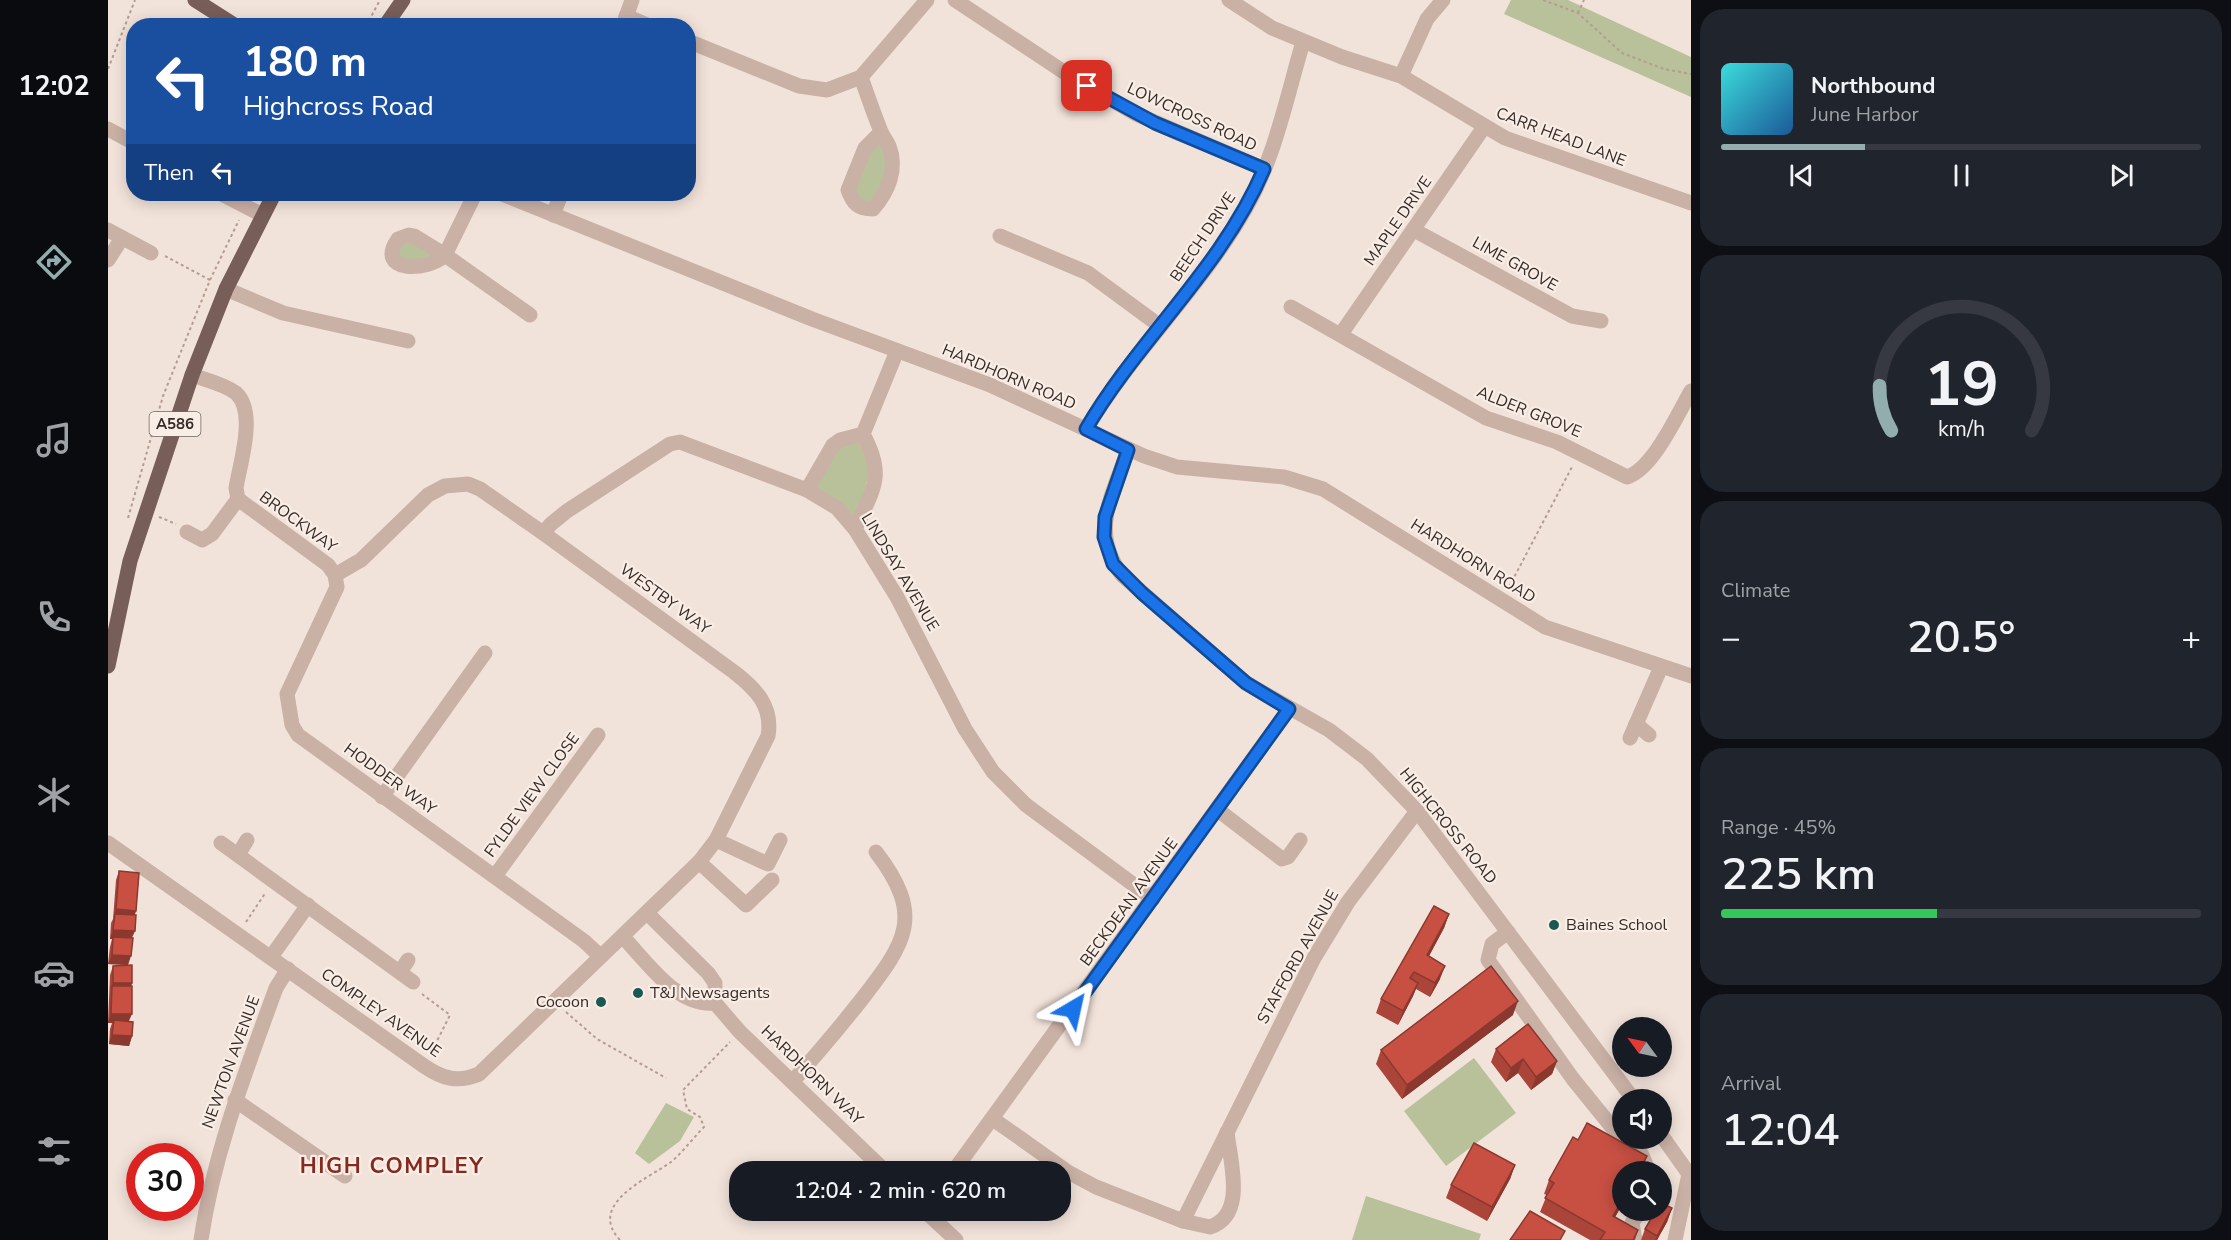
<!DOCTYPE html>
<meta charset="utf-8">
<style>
:root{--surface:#171b24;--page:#20242c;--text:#f1f3f6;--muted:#9ea1a6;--line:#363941;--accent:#91adad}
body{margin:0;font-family:"Nunito Sans",sans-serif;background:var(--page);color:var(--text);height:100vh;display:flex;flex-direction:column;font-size:22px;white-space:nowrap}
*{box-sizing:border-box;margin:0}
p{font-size:20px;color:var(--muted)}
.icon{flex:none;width:33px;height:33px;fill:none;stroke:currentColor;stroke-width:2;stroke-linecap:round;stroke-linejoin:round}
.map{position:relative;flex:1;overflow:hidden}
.panel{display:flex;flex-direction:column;gap:9px;padding:9px;background:#0d0f14;width:540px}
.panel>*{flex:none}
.hud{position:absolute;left:18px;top:18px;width:570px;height:183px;border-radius:24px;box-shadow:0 3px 15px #0003;background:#1a4fa0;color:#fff;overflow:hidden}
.needle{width:39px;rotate:303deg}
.fabs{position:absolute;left:1504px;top:1017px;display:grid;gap:12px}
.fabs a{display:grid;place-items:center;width:60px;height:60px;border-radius:50%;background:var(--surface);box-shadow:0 3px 15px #0003;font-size:30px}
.speed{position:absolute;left:18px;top:1143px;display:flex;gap:12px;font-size:30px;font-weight:700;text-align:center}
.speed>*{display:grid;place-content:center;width:78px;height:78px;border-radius:50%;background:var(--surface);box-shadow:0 3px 15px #0003;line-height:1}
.speed .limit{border:9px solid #d22;background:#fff;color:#111}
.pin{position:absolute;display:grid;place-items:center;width:51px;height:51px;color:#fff;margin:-26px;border-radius:12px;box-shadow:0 3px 9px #0006}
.me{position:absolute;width:66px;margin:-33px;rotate:36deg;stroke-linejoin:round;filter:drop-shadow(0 0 4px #0008)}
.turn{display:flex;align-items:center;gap:21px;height:126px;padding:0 18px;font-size:27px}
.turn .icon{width:78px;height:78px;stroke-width:2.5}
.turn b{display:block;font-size:42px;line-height:51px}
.then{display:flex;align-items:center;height:57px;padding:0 18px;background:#0003;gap:12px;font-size:22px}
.big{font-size:45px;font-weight:600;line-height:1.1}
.panel .tile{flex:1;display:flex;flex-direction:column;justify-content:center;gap:9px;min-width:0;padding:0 21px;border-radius:24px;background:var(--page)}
.panel .dial{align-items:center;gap:0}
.dial svg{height:156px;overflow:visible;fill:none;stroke:var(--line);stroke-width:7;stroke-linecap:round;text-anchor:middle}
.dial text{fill:var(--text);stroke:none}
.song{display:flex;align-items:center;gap:18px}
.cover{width:72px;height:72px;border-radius:9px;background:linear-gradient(135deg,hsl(180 70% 55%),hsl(210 70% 35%))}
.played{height:6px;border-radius:3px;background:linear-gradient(90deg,var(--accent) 30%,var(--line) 30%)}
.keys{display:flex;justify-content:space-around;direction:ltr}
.heat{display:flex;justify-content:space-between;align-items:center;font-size:33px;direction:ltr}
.charge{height:9px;border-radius:4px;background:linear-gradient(90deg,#34c759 45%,var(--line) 0)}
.trip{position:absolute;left:621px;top:1161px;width:342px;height:60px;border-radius:24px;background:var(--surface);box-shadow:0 3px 15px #0003;font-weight:600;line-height:60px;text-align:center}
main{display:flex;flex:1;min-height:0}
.tabs{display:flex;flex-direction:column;width:108px;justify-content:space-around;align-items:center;background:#090b0e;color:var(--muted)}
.tabs .icon{width:42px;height:42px}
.tabs .current{color:var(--accent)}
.tabs b{font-size:27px;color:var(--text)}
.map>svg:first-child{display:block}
.green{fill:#b9c19a}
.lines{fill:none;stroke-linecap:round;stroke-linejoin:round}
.path{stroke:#b69b90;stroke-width:2;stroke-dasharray:3 3;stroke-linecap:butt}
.minor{stroke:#cab1a6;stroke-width:15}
.major{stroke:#785e58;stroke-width:15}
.wall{fill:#ab453a}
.shaded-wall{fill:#8b382f}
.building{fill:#c75043;stroke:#8b382f;stroke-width:1.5}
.route-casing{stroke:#114b97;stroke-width:15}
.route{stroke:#1a73e8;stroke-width:10}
.poi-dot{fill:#1c5853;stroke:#f9eee6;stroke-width:2}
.labels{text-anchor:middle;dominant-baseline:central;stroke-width:4.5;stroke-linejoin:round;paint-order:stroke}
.shield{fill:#f9eee6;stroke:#706560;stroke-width:1.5}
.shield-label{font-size:15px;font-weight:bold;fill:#362a27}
.street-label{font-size:16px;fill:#362a27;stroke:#f9eee6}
.poi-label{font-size:16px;fill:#362a27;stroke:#f9eee6;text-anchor:start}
.district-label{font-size:22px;font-weight:bold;letter-spacing:1.5px;fill:#86291f;stroke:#f9eee6}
</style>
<main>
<nav class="tabs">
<b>12:02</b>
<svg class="icon current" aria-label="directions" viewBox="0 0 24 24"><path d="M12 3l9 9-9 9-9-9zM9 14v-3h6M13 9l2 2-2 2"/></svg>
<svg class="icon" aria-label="music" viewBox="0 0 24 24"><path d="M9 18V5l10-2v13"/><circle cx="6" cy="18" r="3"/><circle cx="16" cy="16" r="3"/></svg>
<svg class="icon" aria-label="phone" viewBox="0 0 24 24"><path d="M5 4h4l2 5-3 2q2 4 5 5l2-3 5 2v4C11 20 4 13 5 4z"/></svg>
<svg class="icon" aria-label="climate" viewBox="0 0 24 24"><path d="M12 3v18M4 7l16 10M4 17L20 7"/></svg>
<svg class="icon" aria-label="car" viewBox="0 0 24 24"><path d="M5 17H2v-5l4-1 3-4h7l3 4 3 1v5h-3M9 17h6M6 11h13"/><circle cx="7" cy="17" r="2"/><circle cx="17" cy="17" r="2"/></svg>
<svg class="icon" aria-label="filters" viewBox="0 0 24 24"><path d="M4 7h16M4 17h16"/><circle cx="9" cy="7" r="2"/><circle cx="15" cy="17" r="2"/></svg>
</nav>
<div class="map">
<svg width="1583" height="1240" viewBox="0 0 1583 1240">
<rect width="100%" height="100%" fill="#f2e3da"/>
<!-- green -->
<g class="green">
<path d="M1403 0H1460L1583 57V97L1396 14Z"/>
<path d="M773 132 783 166 765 209 745 203 747 168Z"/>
<path d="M296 236 337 255 293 265 287 244Z"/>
<path d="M755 434 766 453 747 529 699 490 719 452Z"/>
<path d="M1366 1058 1408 1113 1338 1166 1296 1111Z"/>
<path d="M558 1103 586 1117 572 1141 541 1164 527 1153Z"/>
<path d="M1258 1196 1373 1234 1371 1240H1244Z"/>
</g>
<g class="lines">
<!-- path -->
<g class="path">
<path d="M1435 0 1470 13 1514 53 1556 69 1583 74"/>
<path d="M1470 13 1476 0"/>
<path d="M258 26 272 0"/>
<path d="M0 69 27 0"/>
<path d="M57 256 102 280"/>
<path d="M51 517 68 524"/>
<path d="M20 518 55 396 102 280 131 220"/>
<path d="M1401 587 1465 465"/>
<path d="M138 922 158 892"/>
<path d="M314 994 342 1015 323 1053"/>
<path d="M458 1012 489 1039 558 1078"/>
<path d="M512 1240C478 1204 541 1178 563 1162 575 1152 585 1138 596 1127L592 1117 579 1109 575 1090 622 1042"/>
</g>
<!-- minor -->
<g class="minor">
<path d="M847 0 959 74 1028 114 1156 169"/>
<path d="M1121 0 1164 28 1234 57 1293 76 1397 138 1583 203"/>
<path d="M518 16 541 26"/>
<path d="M515 26 524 0"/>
<path d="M580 41 691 86 719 90 753 77 819 0"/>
<path d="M1293 76 1319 19 1335 0"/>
<path d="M753 77C759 94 765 112 772 129 774 135 778 140 781 146 790 169 780 192 765 209 750 209 745 204 740 190L757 148 773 132"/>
<path d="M0 129 26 143"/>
<path d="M114 194 154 215"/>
<path d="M367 194 337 255C320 272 266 273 290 239L301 235 306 236 337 255 422 315"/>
<path d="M394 194 704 319 882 385 1036 456 1069 467 1176 477 1215 489 1437 627 1583 676"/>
<path d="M445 215 453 194"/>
<path d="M0 230 43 253"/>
<path d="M1306 230 1464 316 1493 321"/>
<path d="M892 236 980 273 1052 326"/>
<path d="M0 260 14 238"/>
<path d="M118 289 175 313 300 341"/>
<path d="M1183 307 1378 418 1449 442 1519 477C1545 469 1569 415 1583 391"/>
<path d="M1233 334 1376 127"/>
<path d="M84 375C98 380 116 384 128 393 149 412 132 463 128 488L130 499 220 565 227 575 229 587 179 694 184 725 190 735 476 941 492 956"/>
<path d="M978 429C1025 350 1094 287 1139 206 1167 157 1179 96 1195 42"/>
<path d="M1020 450C1005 494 981 532 1014 575L1138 683 1221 730 1259 759 1309 811 1526 1100"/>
<path d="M699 490 725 445 732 440 755 434"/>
<path d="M747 529C765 489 778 476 755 434L789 351"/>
<path d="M79 532 94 540 104 534 130 499"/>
<path d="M435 533 443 524 459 511 562 444 572 442 699 490 729 508 747 529 789 597 857 729 885 772 918 805 1045 899"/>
<path d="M1528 724 1541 735"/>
<path d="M1522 738 1553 667"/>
<path d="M274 797 377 653"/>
<path d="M1110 810 1174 859 1180 857 1192 840"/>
<path d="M608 840 660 864 672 840"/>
<path d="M0 843 316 1066C335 1079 350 1083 371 1074L591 862 608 840 660 736C665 706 648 689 626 672L435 533 372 489 360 484 337 486 320 495 253 560 227 575"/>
<path d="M113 843 305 982"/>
<path d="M130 855 139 840"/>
<path d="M591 862 638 905 664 880"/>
<path d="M387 876 490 735"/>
<path d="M540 914 600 973 607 983V1003L632 1032 778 1172"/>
<path d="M1400 932 1384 944 1380 960 1465 1079 1520 1147 1534 1155 1541 1172"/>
<path d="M515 937C540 963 569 1007 607 1003"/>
<path d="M163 957 200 905"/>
<path d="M292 972 300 960"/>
<path d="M685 1081C709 1054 732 1027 754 999 798 942 817 916 768 852"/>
<path d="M127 1100 237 1176"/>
<path d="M885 1119 960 1172 988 1187 1075 1221 1206 958 1240 902 1309 811"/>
<path d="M1554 1136 1583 1177"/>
<path d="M845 1172 1181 709"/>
<path d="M816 1210 848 1240"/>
<path d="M1075 1221 1102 1227C1139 1215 1122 1161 1119 1132"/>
<path d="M93 1240C106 1152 138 1071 168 988L180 969"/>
<path d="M1527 1240 1524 1223 1532 1210"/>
<path d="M1567 1240 1581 1174"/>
</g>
<!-- major -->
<g class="major">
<path d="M87 0 128 26"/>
<path d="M277 26 295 0"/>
<path d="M0 666 22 561 84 375 118 289 166 194"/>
</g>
</g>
<!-- wall -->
<g class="wall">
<path d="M11 871 27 915 20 965 0 964 2 947 4 939H2L3 923 5 919 8 880Z"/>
<path d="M1341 914 1336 928 1321 956 1332 979 1322 997 1308 989 1305 996 1290 1025 1268 1013 1273 999Z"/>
<path d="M5 966 24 983 23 986 21 1021 24 1036 21 1046 1 1044 2 1029 4 1023H0L2 975Z"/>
<path d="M1405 1015 1294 1099 1268 1064 1273 1050Z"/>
<path d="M1388 1049 1449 1061 1444 1074 1423 1090 1410 1073 1398 1082 1383 1062Z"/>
<path d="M1470 1140 1539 1156 1533 1172H1515V1203L1507 1217 1530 1230 1527 1240H1482L1432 1212 1439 1195 1436 1194 1441 1180Z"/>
<path d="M1407 1165 1402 1179 1379 1221 1338 1198 1343 1185Z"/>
<path d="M1564 1208 1559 1222 1549 1240H1533L1537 1229Z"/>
</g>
<!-- shaded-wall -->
<g class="shaded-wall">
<path d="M8 909 28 911 25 921 7 914 5 919Z"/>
<path d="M1341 914 1336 928 1314 969 1319 955Z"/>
<path d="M5 930 27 931 23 940 2 939Z"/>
<path d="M4 955 23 956 20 965 0 964Z"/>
<path d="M1337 966 1332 979 1322 997 1327 983Z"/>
<path d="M5 983H24L21 992 4 986 2 992Z"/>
<path d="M1310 983 1305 996 1290 1025 1295 1011Z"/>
<path d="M1410 1001 1405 1015 1294 1099 1299 1085Z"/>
<path d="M3 1014H24L20 1023 6 1020 4 1023H0Z"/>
<path d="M4 1035 24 1036 21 1046 1 1044Z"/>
<path d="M1415 1059 1410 1073 1398 1082 1403 1068Z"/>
<path d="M1449 1061 1444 1074 1423 1090 1428 1077Z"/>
<path d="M1539 1156 1533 1172H1530Z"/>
<path d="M1407 1165 1402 1179 1379 1221 1384 1207Z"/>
<path d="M1515 1198V1203L1500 1230 1505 1216Z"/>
<path d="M1564 1208 1559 1222 1549 1240H1547Z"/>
</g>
<!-- building -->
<g class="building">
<path d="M11 871 31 873 28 911 8 909Z"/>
<path d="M1326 906 1341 914 1319 955 1337 966 1327 983 1306 972 1302 978 1310 983 1295 1011 1273 999Z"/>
<path d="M7 914 28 915 27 931 5 930Z"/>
<path d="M5 937 25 938 23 956 4 955Z"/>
<path d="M24 965V983H5V966Z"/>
<path d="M1383 966 1410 1001 1299 1085 1273 1050Z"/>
<path d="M4 986H24V1014H3Z"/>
<path d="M6 1020 25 1022 24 1036 4 1035Z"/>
<path d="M1420 1024 1449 1061 1428 1077 1415 1059 1403 1068 1388 1049Z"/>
<path d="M1479 1123 1539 1156 1530 1172H1515V1198L1505 1216 1530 1230 1525 1240H1492L1497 1232 1437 1198 1446 1183 1441 1180 1465 1137 1470 1140Z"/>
<path d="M1366 1143 1407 1165 1384 1207 1343 1185Z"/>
<path d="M1554 1203 1564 1208 1549 1236 1537 1229 1548 1210H1554Z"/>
<path d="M1422 1211 1457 1231 1452 1240H1402Z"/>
</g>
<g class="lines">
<defs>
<path id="route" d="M965 1009 1181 709 1138 683 1034 593 1005 564 996 537 997 517 1020 450 978 429C1031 338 1114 268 1156 169L1047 123 979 86"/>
</defs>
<!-- route casing -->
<use href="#route" class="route-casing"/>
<!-- route -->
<use href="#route" class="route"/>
</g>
<!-- markers -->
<g class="poi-dot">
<circle cx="1446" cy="925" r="6"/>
<circle cx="530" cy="993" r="6"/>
<circle cx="493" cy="1002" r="6"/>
</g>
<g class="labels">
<!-- shield labels -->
<rect class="shield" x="41.5" y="412" width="51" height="24" rx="4.5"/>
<g class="shield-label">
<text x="67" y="424">A586</text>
</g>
<!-- street labels -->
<g class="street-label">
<text transform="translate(1084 117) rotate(25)">LOWCROSS ROAD</text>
<text transform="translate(1453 137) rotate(21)">CARR HEAD LANE</text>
<text transform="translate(1290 221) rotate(-55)">MAPLE DRIVE</text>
<text transform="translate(1095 237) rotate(-56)">BEECH DRIVE</text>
<text transform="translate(1407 264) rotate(29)">LIME GROVE</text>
<text transform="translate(901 377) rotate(23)">HARDHORN ROAD</text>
<text transform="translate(1421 412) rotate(22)">ALDER GROVE</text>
<text transform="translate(190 522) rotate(36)">BROCKWAY</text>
<text transform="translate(1365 561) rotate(32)">HARDHORN ROAD</text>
<text transform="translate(792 572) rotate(59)">LINDSAY AVENUE</text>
<text transform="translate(557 599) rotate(36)">WESTBY WAY</text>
<text transform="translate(282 779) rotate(36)">HODDER WAY</text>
<text transform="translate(424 795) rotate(-54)">FYLDE VIEW CLOSE</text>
<text transform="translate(1340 826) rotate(51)">HIGHCROSS ROAD</text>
<text transform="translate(1021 902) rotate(-54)">BECKDEAN AVENUE</text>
<text transform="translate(1190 957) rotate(-61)">STAFFORD AVENUE</text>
<text transform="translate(273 1013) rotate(35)">COMPLEY AVENUE</text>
<text transform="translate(123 1062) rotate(-70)">NEWTON AVENUE</text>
<text transform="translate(704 1075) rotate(44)">HARDHORN WAY</text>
</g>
<!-- poi labels -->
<g class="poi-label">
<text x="1458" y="925">Baines School</text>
<text x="542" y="993">T&amp;J Newsagents</text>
<text x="481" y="1002" text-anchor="end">Cocoon</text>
</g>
<!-- district labels -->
<g class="district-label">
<text x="284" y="1166">HIGH COMPLEY</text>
</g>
</g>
</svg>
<div class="fabs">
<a><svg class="needle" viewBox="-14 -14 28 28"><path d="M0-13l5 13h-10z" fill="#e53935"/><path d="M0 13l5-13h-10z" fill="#9ea1a6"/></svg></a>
<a><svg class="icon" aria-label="sound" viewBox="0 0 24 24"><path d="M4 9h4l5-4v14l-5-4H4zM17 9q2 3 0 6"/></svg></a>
<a><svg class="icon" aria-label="search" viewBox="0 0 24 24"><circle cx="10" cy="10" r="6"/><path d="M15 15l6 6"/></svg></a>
</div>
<div class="speed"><div class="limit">30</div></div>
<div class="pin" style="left:979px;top:86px;background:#d93025"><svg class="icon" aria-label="arrive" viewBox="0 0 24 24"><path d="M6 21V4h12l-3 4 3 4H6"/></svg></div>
<svg class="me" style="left:965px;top:1009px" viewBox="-20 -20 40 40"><path d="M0-17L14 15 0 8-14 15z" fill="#1a73e8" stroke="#fff" stroke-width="4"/></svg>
<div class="trip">12:04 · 2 min · 620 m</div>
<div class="hud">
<div class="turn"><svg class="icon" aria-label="left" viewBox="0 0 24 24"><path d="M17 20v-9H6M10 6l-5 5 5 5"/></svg><div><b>180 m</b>Highcross Road</div></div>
<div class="then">Then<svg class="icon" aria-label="left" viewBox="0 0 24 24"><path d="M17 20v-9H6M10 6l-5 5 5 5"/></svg></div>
</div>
</div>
<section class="panel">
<div class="tile">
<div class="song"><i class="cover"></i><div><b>Northbound</b><p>June Harbor</p></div></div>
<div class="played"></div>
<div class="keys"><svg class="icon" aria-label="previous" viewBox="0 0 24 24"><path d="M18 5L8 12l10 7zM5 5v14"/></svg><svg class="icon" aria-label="pause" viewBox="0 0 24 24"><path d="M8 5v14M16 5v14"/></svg><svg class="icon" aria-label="next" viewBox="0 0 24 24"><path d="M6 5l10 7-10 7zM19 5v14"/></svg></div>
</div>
<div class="tile dial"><svg viewBox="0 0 100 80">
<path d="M14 69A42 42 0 1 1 86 69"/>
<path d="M14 69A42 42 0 0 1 8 46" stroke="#91adad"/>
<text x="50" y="56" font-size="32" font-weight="700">19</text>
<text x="50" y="72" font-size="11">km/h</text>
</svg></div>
<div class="tile"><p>Climate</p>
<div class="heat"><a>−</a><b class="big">20.5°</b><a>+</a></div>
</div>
<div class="tile"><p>Range · 45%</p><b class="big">225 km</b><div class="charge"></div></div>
<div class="tile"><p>Arrival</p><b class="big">12:04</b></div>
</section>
</main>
